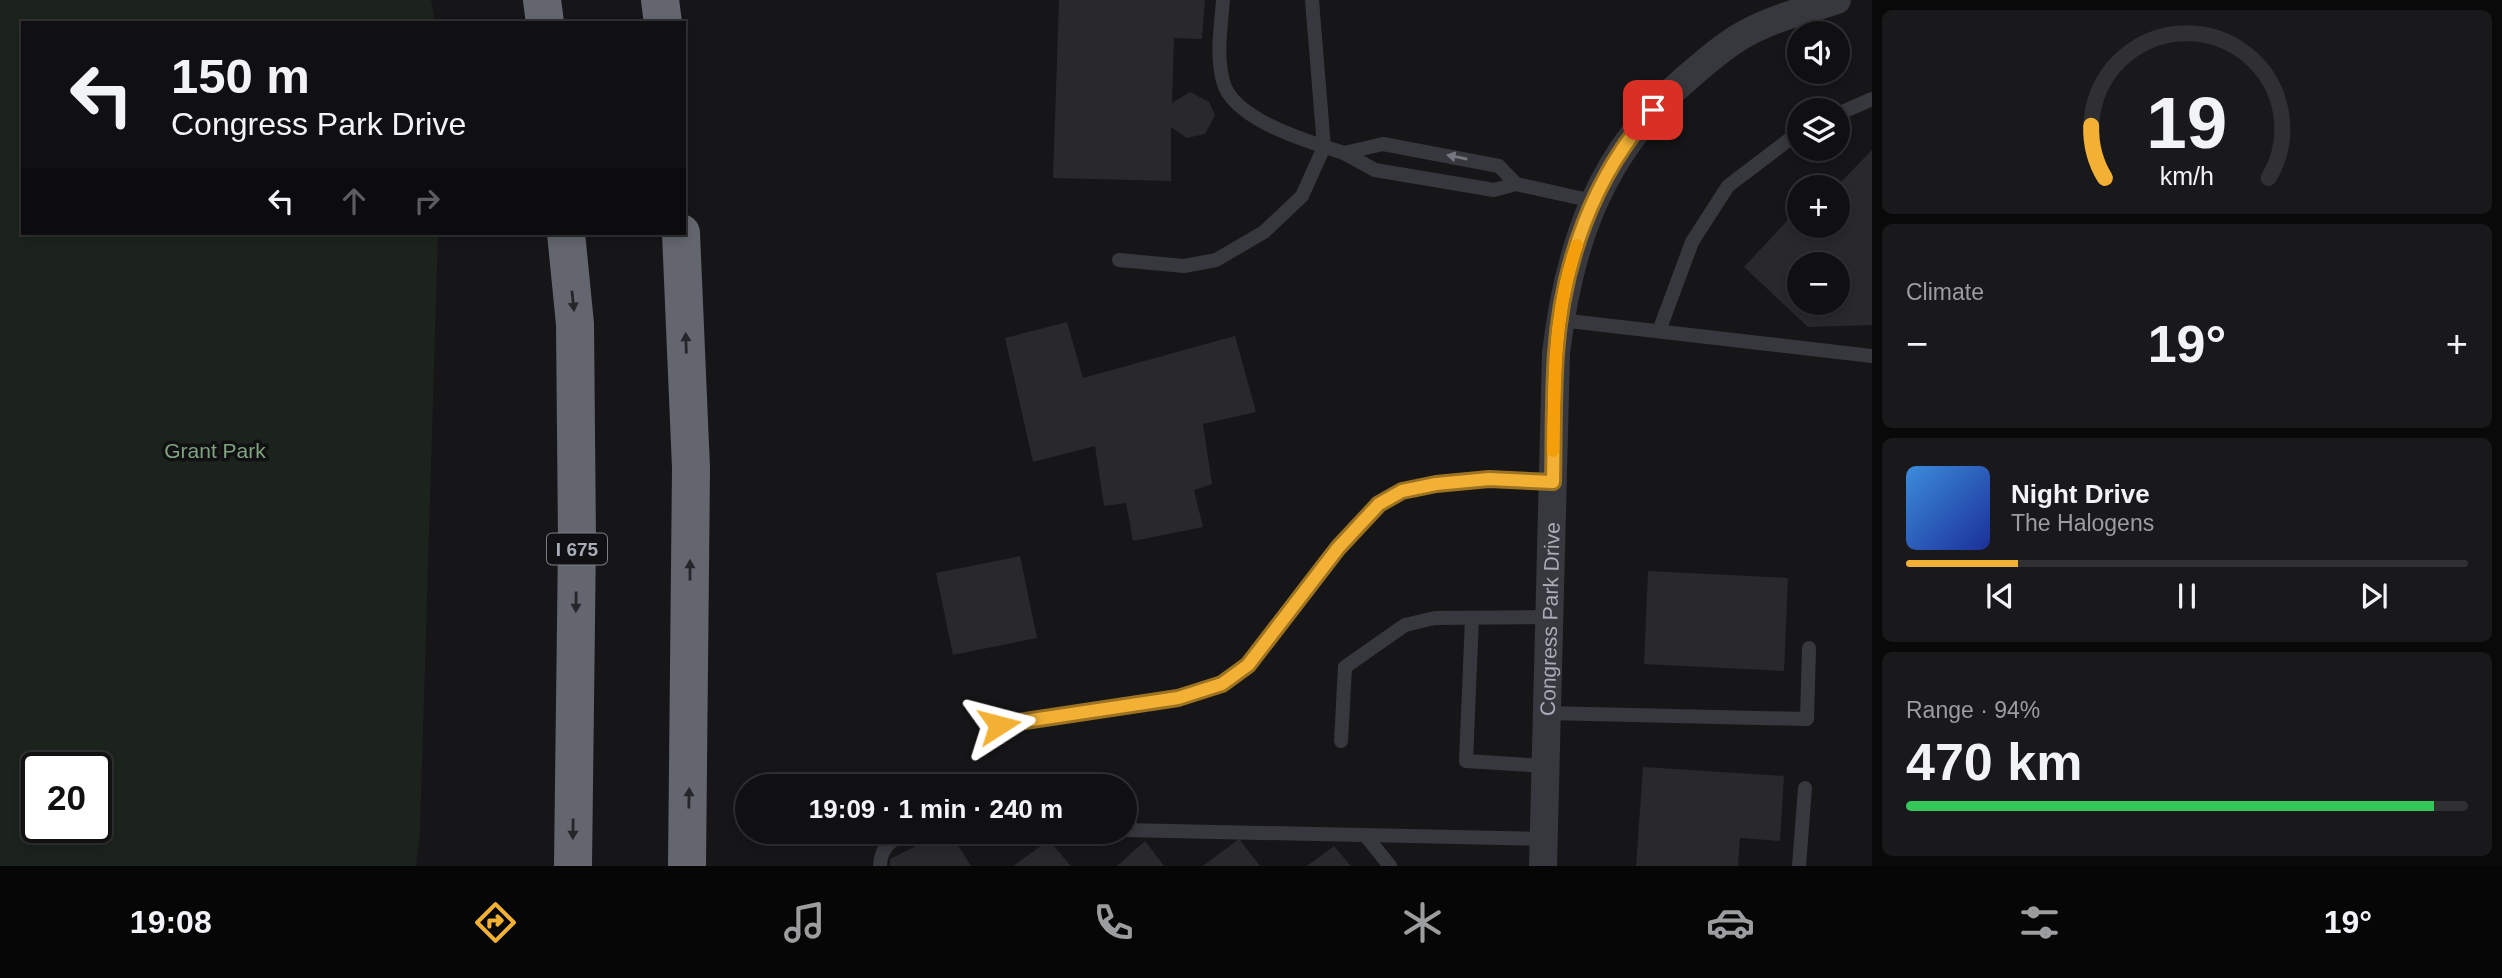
<!DOCTYPE html>
<meta charset="utf-8">
<style>
:root{--surface:#101012;--page:#19191b;--text:#f1f3f6;--muted:#9c9d9f;--line:#303032;--accent:#f2b134}
body{margin:0;font-family:Helvetica,sans-serif;background:var(--page);color:var(--text);height:100vh;display:flex;flex-direction:column;font-size:26px;white-space:nowrap}
*{box-sizing:border-box;margin:0}
p{font-size:23px;color:var(--muted)}
.icon{flex:none;width:38px;height:38px;fill:none;stroke:currentColor;stroke-width:2;stroke-linecap:round;stroke-linejoin:round}
.map{position:relative;flex:1;overflow:hidden}
.sheet{display:flex;flex-direction:column;gap:10px;padding:10px;background:#09090a;width:630px}
.sheet>*{flex:none}
.top-card{position:absolute;left:21px;top:21px;width:665px;height:214px;border-radius:0px;box-shadow:0 4px 10px #0003,0 0 0 2px var(--line);background:#101012;color:var(--text);overflow:hidden}
.fabs{position:absolute;left:1787px;top:21px;display:grid;gap:14px}
.fabs a{display:grid;place-items:center;width:63px;height:63px;border-radius:50%;background:var(--surface);box-shadow:0 4px 10px #0003,0 0 0 2px var(--line);font-size:35px}
.speed{position:absolute;left:21px;top:752px;display:flex;gap:14px;font-size:35px;font-weight:700;text-align:center}
.speed>*{display:grid;place-content:center;width:91px;height:91px;border-radius:50%;background:var(--surface);box-shadow:0 4px 10px #0003,0 0 0 2px var(--line);line-height:1}
.speed .limit{border:4px solid #111;border-radius:10px;background:#fff;color:#111}
.pin{position:absolute;display:grid;place-items:center;width:60px;height:60px;color:#fff;margin:-30px;border-radius:14px;box-shadow:0 4px 10px #0006}
.me{position:absolute;width:77px;margin:-38px;rotate:81deg;stroke-linejoin:round;filter:drop-shadow(0 0 5px #0008)}
.turn{display:flex;align-items:center;gap:24px;height:147px;padding:0 35px;font-size:32px}
.turn .icon{width:91px;height:91px;stroke-width:2.5}
.turn b{display:block;font-size:49px;line-height:60px}
.lanes{display:flex;align-items:center;height:66px;padding:0 35px;background:#0003;justify-content:center;gap:35px;direction:ltr}
.lanes .off{opacity:.35}
.big{font-size:52px;font-weight:700;line-height:1.1}
.sheet .tile{flex:1;display:flex;flex-direction:column;justify-content:center;gap:10px;min-width:0;padding:0 24px;border-radius:10px;background:var(--page)}
.sheet .dial{align-items:center;gap:0}
.dial svg{height:182px;overflow:visible;fill:none;stroke:var(--line);stroke-width:7;stroke-linecap:round;text-anchor:middle}
.dial text{fill:var(--text);stroke:none}
.song{display:flex;align-items:center;gap:21px}
.cover{width:84px;height:84px;border-radius:10px;background:linear-gradient(135deg,hsl(210 70% 55%),hsl(230 70% 35%))}
.played{height:7px;border-radius:4px;background:linear-gradient(90deg,var(--accent) 20%,var(--line) 20%)}
.keys{display:flex;justify-content:space-around;direction:ltr}
.heat{display:flex;justify-content:space-between;align-items:center;font-size:38px;direction:ltr}
.charge{height:10px;border-radius:5px;background:linear-gradient(90deg,#34c759 94%,var(--line) 0)}
.trip{position:absolute;left:735px;top:774px;width:402px;height:70px;border-radius:35px;background:var(--surface);box-shadow:0 4px 10px #0003,0 0 0 2px var(--line);font-weight:700;line-height:70px;text-align:center}
.tab-bar{display:flex;height:112px;justify-content:space-around;align-items:center;background:#060607;color:var(--muted)}
.tab-bar .icon{width:49px;height:49px}
.tab-bar .active{color:var(--accent)}
.tab-bar b{font-size:32px;color:var(--text)}
main{display:flex;flex:1;min-height:0}
.map>svg:first-child{display:block}
.green{fill:#1c231d;fill-rule:evenodd}
.building{fill:#29292c;fill-rule:evenodd}
.lines{fill:none;stroke-linecap:round;stroke-linejoin:round}
.lane{stroke:#37383d;stroke-width:14}
.street{stroke:#37383d;stroke-width:28}
.highway{stroke:#63666e;stroke-width:38}
.oneway{fill:#757881}
.oneway2{fill:#26262a}
.route-casing{stroke:#9d7322;stroke-width:18}
.route{stroke:#f2b134;stroke-width:12}
.slow{stroke:#f59e0b;stroke-width:12}
.labels{text-anchor:middle;dominant-baseline:central;stroke-width:7;stroke-linejoin:round;paint-order:stroke}
.shield{fill:#111113;stroke:#7b7e86;stroke-width:2}
.shield-label{font-size:19px;font-weight:bold;fill:#a8adb8}
.park-label{font-size:21px;fill:#7fa381;stroke:#111113}
.street-label{font-size:21px;fill:#a8adb8;stroke:#111113}
</style>
<main>
<div class="map">
<svg width="1872" height="866" viewBox="0 0 1872 866">
<rect width="100%" height="100%" fill="#161618"/>
<!-- green -->
<path class="green" d="M0 0H431L435 23H23V233H438L420 830 416 866H0ZM37 768H96V828H37Z"/>
<!-- building -->
<g class="building">
<path d="M1059 0H1205L1202 39 1174 38 1172 103 1190 92 1209 102 1215 115 1205 134 1187 138 1171 127V181L1053 178Z"/>
<path d="M1872 150V325L1808 327 1744 267 1799 208V226H1838L1836 187ZM1799 264H1838V303H1799Z"/>
<path d="M1067 322 1083 378 1235 336 1256 412 1203 424 1212 484 1194 490 1203 527 1133 541 1126 503 1104 506 1095 446 1033 462 1005 338Z"/>
<path d="M1020 556 1037 638 953 655 936 573Z"/>
<path d="M1648 571 1788 578 1784 671 1644 664Z"/>
<path d="M1643 767 1784 776 1780 841 1740 838 1738 866H1636Z"/>
<path d="M946 831H949L971 866H890V859Z"/>
<path d="M1239 839 1260 866H1203Z"/>
<path d="M1049 840 1071 866H1013Z"/>
<path d="M1145 841 1164 866H1117Z"/>
<path d="M1334 846 1351 866H1307Z"/>
</g>
<g class="lines">
<!-- lane -->
<g class="lane">
<path d="M1223 0C1221 26 1216 55 1223 81 1232 120 1310 142 1344 153"/>
<path d="M1838 114 1872 99"/>
<path d="M1516 184 1499 166 1383 144 1344 153 1375 170 1494 190 1516 184 1593 201"/>
<path d="M1119 260 1184 266 1216 260 1264 232 1302 196 1324 147 1312 0"/>
<path d="M1560 320 1872 356"/>
<path d="M1659 331 1692 242 1728 186 1799 132"/>
<path d="M1472 618 1466 761 1545 766"/>
<path d="M1547 713 1807 719 1809 648"/>
<path d="M999 725 1178 698 1222 684 1248 665 1338 549 1379 504 1402 491 1436 484 1489 479 1553 482"/>
<path d="M1341 741 1345 667 1405 625 1435 618 1549 617"/>
<path d="M1125 830 1544 839"/>
<path d="M1365 835 1390 866"/>
<path d="M880 866C881 846 891 841 908 831"/>
<path d="M1799 866 1805 788"/>
</g>
<!-- street -->
<path class="street" id="s1" d="M1543 866 1556 353C1569 243 1601 151 1688 77 1704 63 1720 49 1738 38 1768 19 1804 11 1837 0"/>
<!-- highway -->
<g class="highway">
<path d="M542 0 545 23"/>
<path d="M660 0 663 23"/>
<path d="M566 233 575 324 577 540 573 866"/>
<path d="M681 233 691 468 687 866"/>
</g>
</g>
<!-- one-way arrows -->
<defs><path id="oneway-solid" d="M-6-.8H1V-3.2L6.5 0L1 3.2V.8H-6Z" transform="scale(1.75)"/></defs>
<use class="oneway" href="#oneway-solid" transform="translate(1457 157) rotate(-169)"/>
<g class="oneway2">
<use href="#oneway-solid" transform="translate(573 301) rotate(84)"/>
<use href="#oneway-solid" transform="translate(686 343) rotate(-92)"/>
<use href="#oneway-solid" transform="translate(690 570) rotate(-90)"/>
<use href="#oneway-solid" transform="translate(576 602) rotate(91)"/>
<use href="#oneway-solid" transform="translate(689 798) rotate(-89)"/>
<use href="#oneway-solid" transform="translate(573 829) rotate(91)"/>
</g>
<g class="lines">
<defs>
<path id="route" d="M999 725 1178 698 1222 684 1248 665 1338 548 1379 504 1402 491 1436 484 1489 479 1553 482C1554 439 1553 396 1556 354 1562 265 1593 176 1653 110"/>
</defs>
<!-- route casing -->
<use href="#route" class="route-casing"/>
<!-- route -->
<use href="#route" class="route"/>
<!-- slow -->
<path class="slow" d="M1553 451C1555 382 1553 310 1577 245"/>
</g>
<g class="labels">
<!-- shield labels -->
<rect class="shield" x="547" y="533.5" width="60" height="31" rx="5"/>
<g class="shield-label">
<text x="577" y="549">I 675</text>
</g>
<!-- park labels -->
<g class="park-label">
<text x="215" y="450">Grant Park</text>
</g>
<!-- street labels -->
<g class="street-label">
<text stroke="none"><textPath href="#s1" startOffset="247">Congress Park Drive</textPath></text>
</g>
</g>
</svg>
<div class="fabs">
<a><svg class="icon" aria-label="sound" viewBox="0 0 24 24"><path d="M4 9h4l5-4v14l-5-4H4zM17 9q2 3 0 6"/></svg></a>
<a><svg class="icon" aria-label="layers" viewBox="0 0 24 24"><path d="M12 4l9 5-9 5-9-5zM3 14l9 5 9-5"/></svg></a>
<a>+</a>
<a>−</a>
</div>
<div class="speed"><div class="limit">20</div></div>
<div class="pin" style="left:1653px;top:110px;background:#d93025"><svg class="icon" aria-label="arrive" viewBox="0 0 24 24"><path d="M6 21V4h12l-3 4 3 4H6"/></svg></div>
<svg class="me" style="left:999px;top:725px" viewBox="-20 -20 40 40"><path d="M0-17L14 15 0 8-14 15z" fill="#f2b134" stroke="#fff" stroke-width="4"/></svg>
<div class="trip">19:09 · 1 min · 240 m</div>
<div class="top-card">
<div class="turn"><svg class="icon" aria-label="left" viewBox="0 0 24 24"><path d="M17 20v-9H6M10 6l-5 5 5 5"/></svg><div><b>150 m</b>Congress Park Drive</div></div>
<div class="lanes"><svg class="icon" aria-label="left" viewBox="0 0 24 24"><path d="M17 20v-9H6M10 6l-5 5 5 5"/></svg><svg class="icon off" aria-label="ahead" viewBox="0 0 24 24"><path d="M12 20V5M6 11l6-6 6 6"/></svg><svg class="icon off" aria-label="right" viewBox="0 0 24 24"><path d="M7 20v-9h11M14 6l5 5-5 5"/></svg></div>
</div>
</div>
<section class="sheet">
<div class="tile dial"><svg viewBox="0 0 100 80">
<path d="M14 69A42 42 0 1 1 86 69"/>
<path d="M14 69A42 42 0 0 1 8 46" stroke="#f2b134"/>
<text x="50" y="56" font-size="32" font-weight="700">19</text>
<text x="50" y="72" font-size="11">km/h</text>
</svg></div>
<div class="tile"><p>Climate</p>
<div class="heat"><a>−</a><b class="big">19°</b><a>+</a></div>
</div>
<div class="tile">
<div class="song"><i class="cover"></i><div><b>Night Drive</b><p>The Halogens</p></div></div>
<div class="played"></div>
<div class="keys"><svg class="icon" aria-label="previous" viewBox="0 0 24 24"><path d="M18 5L8 12l10 7zM5 5v14"/></svg><svg class="icon" aria-label="pause" viewBox="0 0 24 24"><path d="M8 5v14M16 5v14"/></svg><svg class="icon" aria-label="next" viewBox="0 0 24 24"><path d="M6 5l10 7-10 7zM19 5v14"/></svg></div>
</div>
<div class="tile"><p>Range · 94%</p><b class="big">470 km</b><div class="charge"></div></div>
</section>
</main>
<nav class="tab-bar">
<b>19:08</b>
<svg class="icon active" aria-label="directions" viewBox="0 0 24 24"><path d="M12 3l9 9-9 9-9-9zM9 14v-3h6M13 9l2 2-2 2"/></svg>
<svg class="icon" aria-label="music" viewBox="0 0 24 24"><path d="M9 18V5l10-2v13"/><circle cx="6" cy="18" r="3"/><circle cx="16" cy="16" r="3"/></svg>
<svg class="icon" aria-label="phone" viewBox="0 0 24 24"><path d="M5 4h4l2 5-3 2q2 4 5 5l2-3 5 2v4C11 20 4 13 5 4z"/></svg>
<svg class="icon" aria-label="climate" viewBox="0 0 24 24"><path d="M12 3v18M4 7l16 10M4 17L20 7"/></svg>
<svg class="icon" aria-label="car" viewBox="0 0 24 24"><path d="M5 17H2v-5l4-1 3-4h7l3 4 3 1v5h-3M9 17h6M6 11h13"/><circle cx="7" cy="17" r="2"/><circle cx="17" cy="17" r="2"/></svg>
<svg class="icon" aria-label="filters" viewBox="0 0 24 24"><path d="M4 7h16M4 17h16"/><circle cx="9" cy="7" r="2"/><circle cx="15" cy="17" r="2"/></svg>
<b>19°</b>
</nav>
